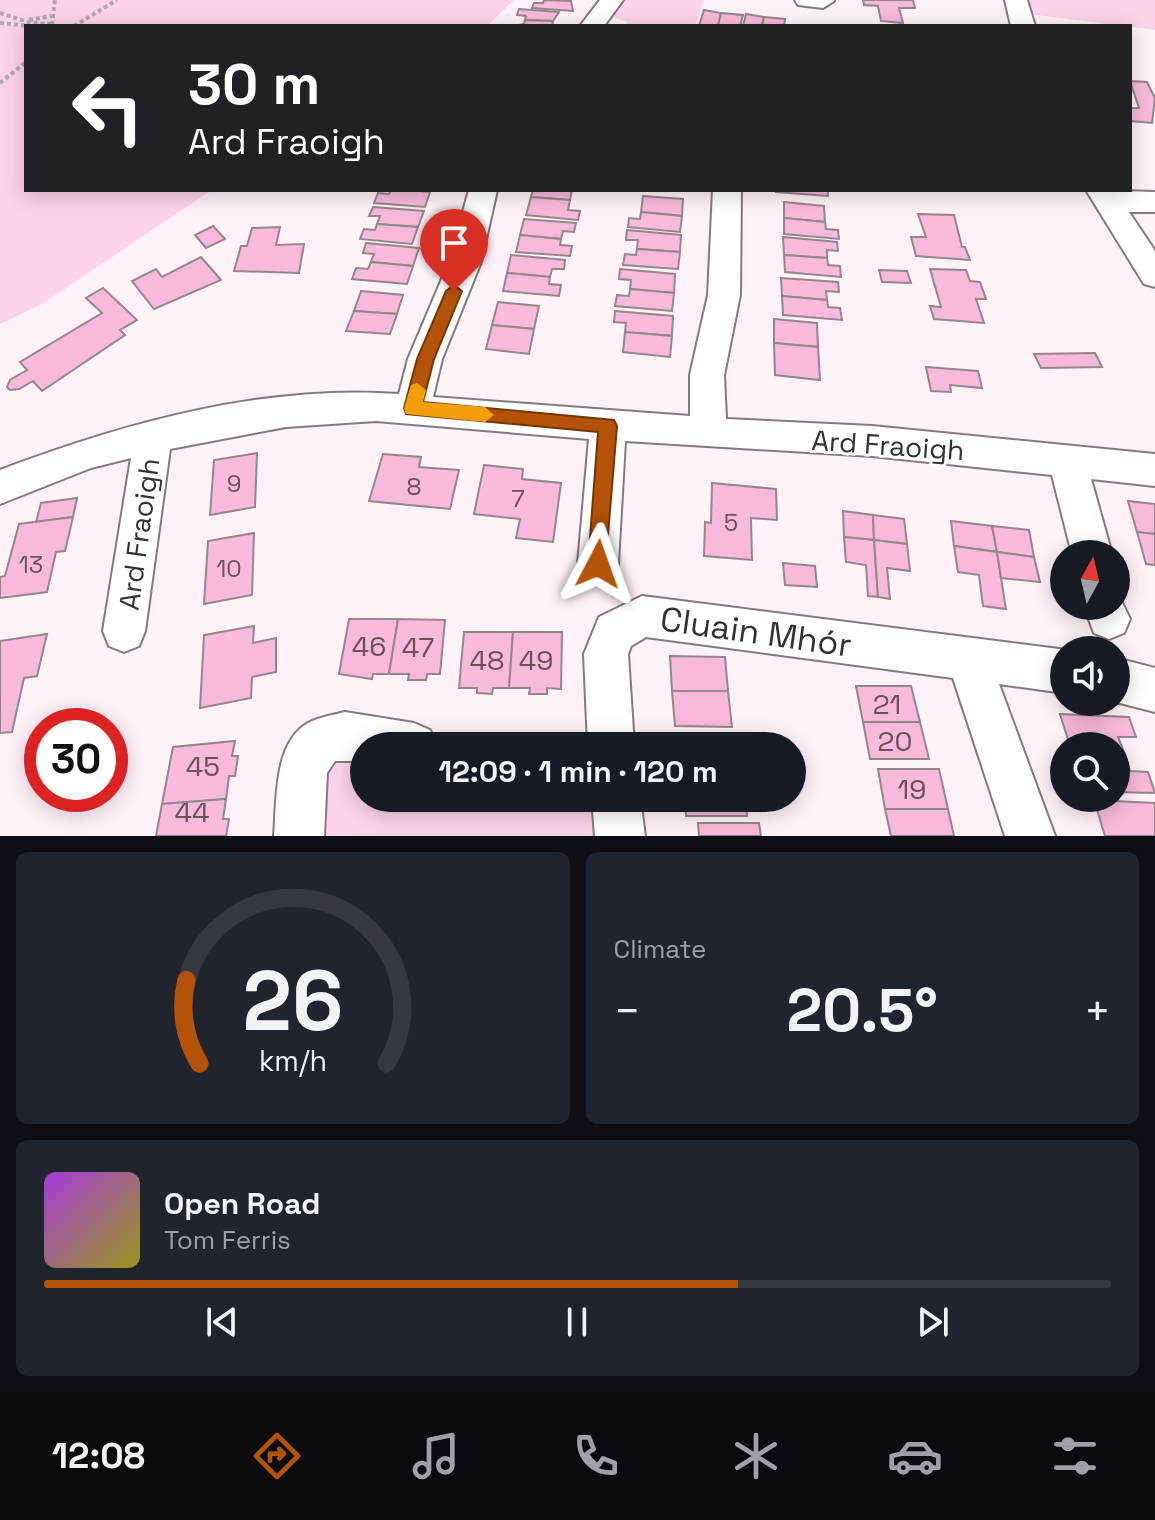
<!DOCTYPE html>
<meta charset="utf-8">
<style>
:root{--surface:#171b24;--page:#20242c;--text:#f1f3f6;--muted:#9ea1a6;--line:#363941;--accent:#b45309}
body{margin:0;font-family:"Space Grotesk",sans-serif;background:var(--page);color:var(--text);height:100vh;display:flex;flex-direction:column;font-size:30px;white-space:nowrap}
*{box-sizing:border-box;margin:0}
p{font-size:26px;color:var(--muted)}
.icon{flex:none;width:44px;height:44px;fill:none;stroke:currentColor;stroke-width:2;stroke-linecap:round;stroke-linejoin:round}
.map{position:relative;height:836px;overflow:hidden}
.panel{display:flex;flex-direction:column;gap:16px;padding:16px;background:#0d0f14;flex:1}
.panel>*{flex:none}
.banner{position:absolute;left:24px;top:24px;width:1108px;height:168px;border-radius:0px;box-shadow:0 4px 20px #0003;background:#202124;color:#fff;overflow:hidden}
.needle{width:52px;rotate:8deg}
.fabs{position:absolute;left:1050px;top:540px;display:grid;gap:16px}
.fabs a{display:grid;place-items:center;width:80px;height:80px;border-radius:50%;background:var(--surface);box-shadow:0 4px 20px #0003;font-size:40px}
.speed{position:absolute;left:24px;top:708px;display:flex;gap:16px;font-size:40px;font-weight:700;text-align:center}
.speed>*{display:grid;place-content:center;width:104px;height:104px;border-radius:50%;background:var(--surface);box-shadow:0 4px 20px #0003;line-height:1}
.speed .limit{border:12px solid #d22;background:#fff;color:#111}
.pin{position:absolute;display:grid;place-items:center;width:68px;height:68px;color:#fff;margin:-82px -34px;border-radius:50% 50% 50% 0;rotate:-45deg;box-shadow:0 0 8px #0007}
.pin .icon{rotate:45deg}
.me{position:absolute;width:88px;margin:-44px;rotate:4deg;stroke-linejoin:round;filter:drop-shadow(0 0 6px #0008)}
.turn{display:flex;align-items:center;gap:28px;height:168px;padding:0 32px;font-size:36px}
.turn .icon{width:104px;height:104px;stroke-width:2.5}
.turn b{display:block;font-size:56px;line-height:68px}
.big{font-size:60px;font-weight:600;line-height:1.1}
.panel .widget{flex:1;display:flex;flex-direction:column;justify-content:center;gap:12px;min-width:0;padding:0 28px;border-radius:12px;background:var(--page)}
.panel .dial{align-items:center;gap:0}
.dial svg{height:208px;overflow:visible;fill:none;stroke:var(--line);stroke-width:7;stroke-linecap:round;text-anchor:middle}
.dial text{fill:var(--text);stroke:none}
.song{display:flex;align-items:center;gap:24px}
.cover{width:96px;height:96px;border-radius:12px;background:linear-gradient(135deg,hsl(280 70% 55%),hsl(60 70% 35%))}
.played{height:8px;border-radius:4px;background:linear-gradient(90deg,var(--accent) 65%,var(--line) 65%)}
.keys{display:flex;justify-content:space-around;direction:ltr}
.heat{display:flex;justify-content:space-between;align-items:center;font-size:44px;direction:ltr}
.panel .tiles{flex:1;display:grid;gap:16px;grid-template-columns:1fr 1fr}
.widget:last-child{grid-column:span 2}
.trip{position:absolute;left:350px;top:732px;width:456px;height:80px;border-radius:40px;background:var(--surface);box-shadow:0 4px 20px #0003;font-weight:600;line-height:80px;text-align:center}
.dock{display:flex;height:128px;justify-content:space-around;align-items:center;background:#090b0e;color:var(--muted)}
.dock .icon{width:56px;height:56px}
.dock .on{color:var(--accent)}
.dock b{font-size:36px;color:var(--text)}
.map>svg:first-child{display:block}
.green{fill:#fdd3e8}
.building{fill:#f9b9da;stroke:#93878d;stroke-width:2}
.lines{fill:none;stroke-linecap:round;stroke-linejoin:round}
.minor-casing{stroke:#85797f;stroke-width:4}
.path{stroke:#b2a7ac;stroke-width:4;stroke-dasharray:4 3;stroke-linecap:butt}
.minor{fill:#fff;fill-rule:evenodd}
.route{fill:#b45309;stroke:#753606;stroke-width:2}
.slow{fill:#f59e0b}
.labels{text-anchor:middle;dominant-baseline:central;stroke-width:6;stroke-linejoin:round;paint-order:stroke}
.number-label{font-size:24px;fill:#66525c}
.street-label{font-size:28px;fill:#353032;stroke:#fff}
.near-number-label{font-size:28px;fill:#66525c}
.near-street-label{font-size:34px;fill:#353032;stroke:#fff}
</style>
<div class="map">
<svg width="1155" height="836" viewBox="0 0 1155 836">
<rect width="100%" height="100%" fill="#fff1f8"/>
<!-- green -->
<g class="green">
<path d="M0 0H514L487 26H26V190H212L42 304 0 324Z"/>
<path d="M620 0H704L695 26H626L628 22 612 17Z"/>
<path d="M1024 0H1155V30L1029 14Z"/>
<path d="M341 758H364V798H581C598 808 599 817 601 836H313C315 807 311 772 341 758Z"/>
</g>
<!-- building -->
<g class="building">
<path d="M544 0 571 1 573 11 532 8 534 3H543Z"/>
<path d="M863 0H913L915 8H899L903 23 881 21 878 6 864 5Z"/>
<path d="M519 9 559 12 553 21 525 20 526 16 517 15Z"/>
<path d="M704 10 721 13 718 26H699Z"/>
<path d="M721 13 743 15 740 26H718Z"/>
<path d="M746 14 764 17 762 26H743Z"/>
<path d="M764 17 785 19 784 26H762Z"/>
<path d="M525 20 553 21 552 26H514L524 24Z"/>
<path d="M1130 81 1147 82 1155 98 1152 123 1130 121V108H1139Z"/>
<path d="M391 190H410L430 192 425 207 374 203 378 193 389 194Z"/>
<path d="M533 190H572L570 200 531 197Z"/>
<path d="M776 190H828V196L776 192Z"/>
<path d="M643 196 683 199 682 216 641 212Z"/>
<path d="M531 197 570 200 568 210 580 211 578 220 526 215Z"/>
<path d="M784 202 824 206 825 222 784 218Z"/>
<path d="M373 207 424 211 418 227 377 224 380 216H369Z"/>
<path d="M641 212 682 216 680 232 628 227 629 218 640 219Z"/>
<path d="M918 214 954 215 962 247H965L970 260 916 256 911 237H926Z"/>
<path d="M784 218 825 222 826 229 838 230 839 239 784 234Z"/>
<path d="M524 219 576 223 574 232 563 231 561 239 520 235Z"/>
<path d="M377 224 418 227 412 244 360 239 364 229 375 230Z"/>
<path d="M213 226 225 239 206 248 195 235Z"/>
<path d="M280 227 276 245 304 244 299 273 234 271 241 246H247L252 228Z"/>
<path d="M627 230 681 235 680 252 637 249 638 240H626Z"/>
<path d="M520 235 561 239 560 245 572 246 570 256 516 252Z"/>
<path d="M783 237 837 242 838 251 827 250V258L784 255Z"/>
<path d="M366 243 419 248 413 266 371 262 374 254 363 253Z"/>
<path d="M637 249 680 252 678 269 623 265 625 254 636 255Z"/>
<path d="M511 255 565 260 564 269H552L550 277 507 273Z"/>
<path d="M784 255 827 258 828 265 840 266 841 277 785 272Z"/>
<path d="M201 257 221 280 154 309 132 281 156 269 162 277Z"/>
<path d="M371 262 413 266 407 284 352 279 356 268 368 269Z"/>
<path d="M620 269 675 274 674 293 630 289 631 280 619 279Z"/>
<path d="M930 269 966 270 970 281 980 282 986 299H976L984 323 934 319 930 306 941 307Z"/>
<path d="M879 270 907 271 911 283 882 282Z"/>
<path d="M507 273 550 277 549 284 561 285 559 296 503 291Z"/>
<path d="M781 278 838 282 839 292 826 291 827 300 782 296Z"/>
<path d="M103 288 137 320 120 330 125 335 42 391 33 381 19 389 10 390 7 387 10 380 27 370 20 362 102 313 86 298Z"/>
<path d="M630 289 674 293 672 311 615 306 617 295 629 296Z"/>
<path d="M361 291 403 295 397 314 354 311Z"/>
<path d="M782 296 827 300 828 307 840 308 842 320 783 315Z"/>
<path d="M498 302 539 306 534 329 492 325Z"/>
<path d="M354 311 397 314 390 334 346 331Z"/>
<path d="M615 311 673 316 672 336 625 332 626 323 614 322Z"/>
<path d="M774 319 817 323 818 347 774 343Z"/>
<path d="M492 325 534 329 529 354 486 349Z"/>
<path d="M625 332 672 336 670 357 623 352Z"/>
<path d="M774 343 818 347 820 380 775 375Z"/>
<path d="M1095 353 1102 367 1041 368 1034 354Z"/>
<path d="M926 367 978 371 982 388 950 385 951 392 931 391Z"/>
<path d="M257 453 255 507 210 515 214 460Z"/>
<path d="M383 454 421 457 419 467 459 470 450 509 369 501Z"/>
<path d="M484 465 523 469 522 479 561 483 553 542 516 538 520 519 474 514Z"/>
<path d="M712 483 776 489 777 520 751 518 752 560 704 556 705 522 711 523Z"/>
<path d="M77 498 73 517 36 522 41 503Z"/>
<path d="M1128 501 1155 504V534L1137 532Z"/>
<path d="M843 511 873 515 874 540 844 537Z"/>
<path d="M873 515 904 519 907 544 874 540Z"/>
<path d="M73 517 65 551 56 552 47 592 0 598V577L5 576 19 524Z"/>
<path d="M951 521 992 526 997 552 954 546Z"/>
<path d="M992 526 1029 530 1034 557 997 552Z"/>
<path d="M1137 532 1155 534V565L1146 564Z"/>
<path d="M254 533 252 595 204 604 208 541Z"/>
<path d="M844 537 874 540 878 597 868 596 866 565 846 562Z"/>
<path d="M874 540 907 544 910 571 887 568 890 599 878 597Z"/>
<path d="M954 546 997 552 1006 609 983 606 979 575 958 572Z"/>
<path d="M997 552 1034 557 1040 582 1001 578Z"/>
<path d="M783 563 815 566 817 587 785 585Z"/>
<path d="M349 619H398L389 674H373L372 679 339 674Z"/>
<path d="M398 619 445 620 440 674H427L426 680H408L409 674H389Z"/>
<path d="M254 626 253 643 276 638V672L252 677 251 698 200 708 204 635Z"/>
<path d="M464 632H513L509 688H493L492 694 477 693V688H459Z"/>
<path d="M513 632H562L561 689 547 688V694H529L530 688H509Z"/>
<path d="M47 634 37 676 24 678 12 732 0 733V641Z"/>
<path d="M670 656 725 657 728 691H672Z"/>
<path d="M856 686H911L920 722H863Z"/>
<path d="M672 691H728L732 727 675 726Z"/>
<path d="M1060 714 1129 717 1136 737H1118L1125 754 1116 753V746H1070Z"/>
<path d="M863 722H920L929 759H870Z"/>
<path d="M681 737H739L740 746H682Z"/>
<path d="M235 741 232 756H238L235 776H229L226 799 162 804 173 747Z"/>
<path d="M1116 753 1125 754 1130 771 1148 772 1155 793 1116 792Z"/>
<path d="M878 769H939L948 809H885Z"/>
<path d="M685 798H746L747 816H686Z"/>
<path d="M226 799 223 819H229L226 836H156L162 804Z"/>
<path d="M1094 800 1155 803V836H1105Z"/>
<path d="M885 809H948L954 836H891Z"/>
<path d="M698 823H759L761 836H699Z"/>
</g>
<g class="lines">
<defs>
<g id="minor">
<path d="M600 0H623L604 26H580Z"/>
<path d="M795 0H834V1L823 8 798 5Z"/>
<path d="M1005 0H1027L1035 26H1011Z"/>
<path d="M469 190H497L481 262 442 359 433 397 690 416V375L708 295 713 190H741L740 295 724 375 726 419 872 426 1155 454V486L1091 479 1112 554H1072L1052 475 872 456 625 441 618 564 612 577 598 583 584 577 578 564 589 439 376 421 286 427 170 449 145 631 139 646 124 652 109 646 103 631 131 458 91 468 0 504V470C124 423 264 384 399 394L408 359 449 262Z"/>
<path d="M1086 190 1155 192V212H1129L1155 251V287L1144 284Z"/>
<path d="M1116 590 1130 619 1124 633 1109 639 1094 633 1084 606H1116Z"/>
<path d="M642 596 1067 650 1064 693 999 684 1055 836H1005L953 678 646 637 631 646 628 654 634 746H588L584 654 599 617Z"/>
<path d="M1116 658 1155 668V712L1116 702Z"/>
<path d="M345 712 414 723 430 730 437 746H364V761H335L327 773 324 836H274C277 802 273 743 308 723 319 717 333 715 345 712Z"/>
<path d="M592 798H640L645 836H595Z"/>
</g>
</defs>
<!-- minor casing -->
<use href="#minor" class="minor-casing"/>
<!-- path -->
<g class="path">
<path d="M0 13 31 23 52 24"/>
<path d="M29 20 51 16"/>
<path d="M0 23 29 26"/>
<path d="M52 25 55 0"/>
<path d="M74 26 117 0"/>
<path d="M0 83 26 62"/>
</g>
<!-- minor -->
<use href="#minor" class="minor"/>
</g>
<!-- route -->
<path class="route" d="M454 285 462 291 434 359 423 402 614 420 617 426 605 571 598 574 591 571 588 564 598 432 406 414 404 408 417 359 446 291Z"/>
<!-- slow -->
<path class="slow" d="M417 383 426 390 423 402 485 407 494 415 485 422 406 414 404 408 411 385Z"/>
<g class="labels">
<!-- number labels -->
<g class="number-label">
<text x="234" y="483">9</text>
<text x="414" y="486">8</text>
<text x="518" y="498">7</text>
<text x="731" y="522">5</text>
<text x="31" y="564">13</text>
<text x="229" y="568">10</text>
</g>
<!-- street labels -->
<g class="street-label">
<text transform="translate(888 445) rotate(4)">Ard Fraoigh</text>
<text transform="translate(139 534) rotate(-82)">Ard Fraoigh</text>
</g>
<!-- near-number labels -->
<g class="near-number-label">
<text x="369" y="646">46</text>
<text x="418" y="647">47</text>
<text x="487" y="660">48</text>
<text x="536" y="660">49</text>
<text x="887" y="704">21</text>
<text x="895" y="741">20</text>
<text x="203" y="766">45</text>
<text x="912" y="789">19</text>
<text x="192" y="812">44</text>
</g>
<!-- near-street labels -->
<g class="near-street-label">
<text transform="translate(756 632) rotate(8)">Cluain Mhór</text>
</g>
</g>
</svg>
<div class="fabs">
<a><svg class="needle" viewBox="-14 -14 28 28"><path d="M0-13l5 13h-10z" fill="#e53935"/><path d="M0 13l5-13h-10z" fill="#9ea1a6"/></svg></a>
<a><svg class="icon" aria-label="sound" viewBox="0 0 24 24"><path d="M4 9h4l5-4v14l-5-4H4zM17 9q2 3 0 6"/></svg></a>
<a><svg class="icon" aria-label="search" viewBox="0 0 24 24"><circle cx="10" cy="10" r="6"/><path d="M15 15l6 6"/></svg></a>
</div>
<div class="speed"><div class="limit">30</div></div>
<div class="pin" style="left:454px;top:291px;background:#d93025"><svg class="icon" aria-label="arrive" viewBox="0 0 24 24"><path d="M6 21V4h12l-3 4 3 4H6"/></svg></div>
<svg class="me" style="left:598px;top:564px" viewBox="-20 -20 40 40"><path d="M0-17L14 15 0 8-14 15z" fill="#b45309" stroke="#fff" stroke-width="4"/></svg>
<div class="trip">12:09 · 1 min · 120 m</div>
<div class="banner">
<div class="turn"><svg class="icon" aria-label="left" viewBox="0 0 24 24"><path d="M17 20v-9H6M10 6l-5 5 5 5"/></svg><div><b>30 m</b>Ard Fraoigh</div></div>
</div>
</div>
<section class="panel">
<div class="tiles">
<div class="widget dial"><svg viewBox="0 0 100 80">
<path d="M14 69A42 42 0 1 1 86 69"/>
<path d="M14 69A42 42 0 0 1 9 37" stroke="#b45309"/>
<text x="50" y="56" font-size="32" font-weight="700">26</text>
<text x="50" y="72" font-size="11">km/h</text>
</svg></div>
<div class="widget"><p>Climate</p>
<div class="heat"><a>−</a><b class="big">20.5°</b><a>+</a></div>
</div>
<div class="widget">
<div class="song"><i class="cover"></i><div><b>Open Road</b><p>Tom Ferris</p></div></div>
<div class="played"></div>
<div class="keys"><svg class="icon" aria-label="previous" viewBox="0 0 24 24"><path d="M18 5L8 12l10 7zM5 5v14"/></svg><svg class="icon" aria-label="pause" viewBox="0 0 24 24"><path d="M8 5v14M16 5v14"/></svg><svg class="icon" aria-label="next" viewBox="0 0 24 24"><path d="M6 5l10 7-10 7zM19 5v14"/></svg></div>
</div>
</div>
</section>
<nav class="dock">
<b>12:08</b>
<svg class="icon on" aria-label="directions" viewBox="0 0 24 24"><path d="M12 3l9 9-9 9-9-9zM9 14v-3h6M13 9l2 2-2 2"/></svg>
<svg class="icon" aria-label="music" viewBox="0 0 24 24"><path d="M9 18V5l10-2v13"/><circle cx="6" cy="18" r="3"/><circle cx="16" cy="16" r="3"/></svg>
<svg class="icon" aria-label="phone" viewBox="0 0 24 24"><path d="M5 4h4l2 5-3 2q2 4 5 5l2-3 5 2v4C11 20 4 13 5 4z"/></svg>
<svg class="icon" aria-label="climate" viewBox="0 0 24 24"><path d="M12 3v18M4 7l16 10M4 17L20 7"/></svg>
<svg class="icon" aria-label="car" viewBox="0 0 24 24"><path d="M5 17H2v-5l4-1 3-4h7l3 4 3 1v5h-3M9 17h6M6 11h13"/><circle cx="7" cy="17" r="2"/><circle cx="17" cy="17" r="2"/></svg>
<svg class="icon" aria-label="filters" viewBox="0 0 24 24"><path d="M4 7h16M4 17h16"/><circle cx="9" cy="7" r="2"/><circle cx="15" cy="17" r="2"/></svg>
</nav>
